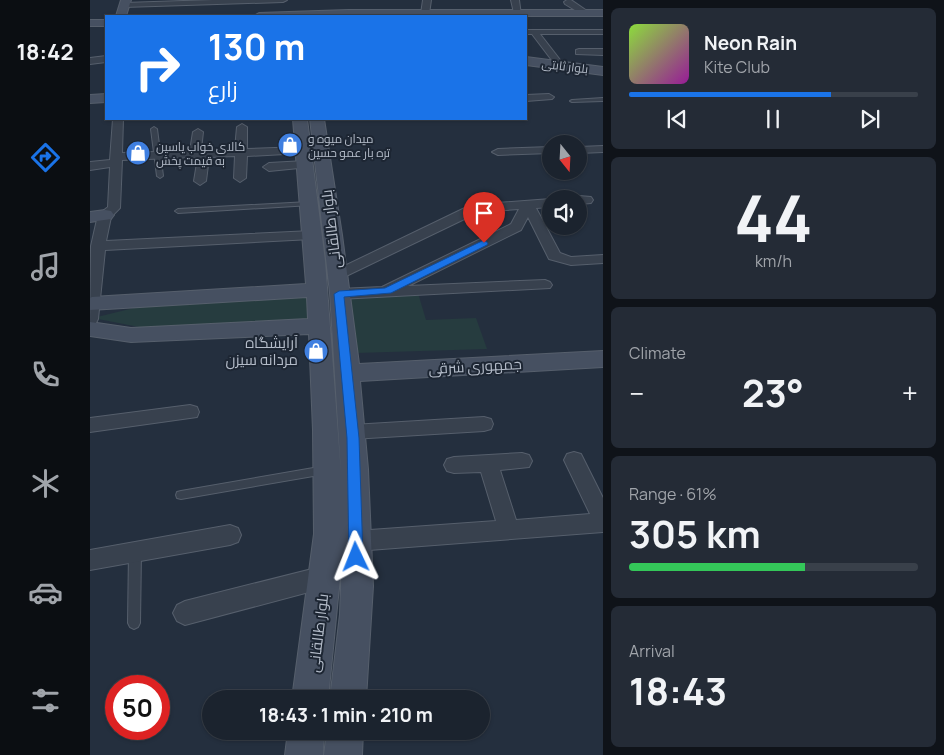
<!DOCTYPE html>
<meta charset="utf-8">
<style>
:root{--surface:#1b232e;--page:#242b36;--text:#f1f3f6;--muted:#a0a4aa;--line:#39404a;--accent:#1a73e8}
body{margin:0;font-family:Manrope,Cairo,sans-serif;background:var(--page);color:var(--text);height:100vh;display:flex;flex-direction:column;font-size:19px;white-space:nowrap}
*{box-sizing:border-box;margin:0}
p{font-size:16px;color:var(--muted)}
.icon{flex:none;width:28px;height:28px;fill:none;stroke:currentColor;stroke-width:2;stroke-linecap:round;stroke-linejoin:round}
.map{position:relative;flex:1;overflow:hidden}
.panel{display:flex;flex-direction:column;gap:8px;padding:8px;background:#0f1319;width:341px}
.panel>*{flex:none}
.banner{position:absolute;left:15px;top:15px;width:422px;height:105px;border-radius:0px;box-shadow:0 1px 4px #0004,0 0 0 1px var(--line);background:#1a73e8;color:#fff;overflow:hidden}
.needle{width:32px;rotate:162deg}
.fabs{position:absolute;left:452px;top:135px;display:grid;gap:10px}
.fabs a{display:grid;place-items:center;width:45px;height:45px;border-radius:50%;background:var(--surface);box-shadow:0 1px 4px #0004,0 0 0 1px var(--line);font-size:25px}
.speed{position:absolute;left:15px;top:675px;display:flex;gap:10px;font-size:25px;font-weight:700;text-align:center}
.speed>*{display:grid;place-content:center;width:65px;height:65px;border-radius:50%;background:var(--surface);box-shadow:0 1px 4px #0004,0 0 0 1px var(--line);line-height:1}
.speed .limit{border:8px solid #d22;background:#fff;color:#111}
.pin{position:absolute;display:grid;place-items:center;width:42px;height:42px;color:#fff;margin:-51px -21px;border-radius:50% 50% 50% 0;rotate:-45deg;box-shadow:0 0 5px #0007}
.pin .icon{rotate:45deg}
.me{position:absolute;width:55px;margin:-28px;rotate:358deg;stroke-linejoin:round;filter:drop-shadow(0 0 4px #0008)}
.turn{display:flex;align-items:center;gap:18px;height:105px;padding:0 20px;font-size:22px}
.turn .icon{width:65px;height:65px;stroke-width:2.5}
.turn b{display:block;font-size:35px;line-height:42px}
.big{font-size:38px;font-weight:700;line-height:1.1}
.panel .card{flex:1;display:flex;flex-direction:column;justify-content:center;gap:8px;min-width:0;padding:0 18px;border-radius:8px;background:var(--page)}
.panel .dial{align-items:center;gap:0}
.dial b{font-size:65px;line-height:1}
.song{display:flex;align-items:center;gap:15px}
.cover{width:60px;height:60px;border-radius:8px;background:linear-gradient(135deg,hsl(90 70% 55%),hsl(300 70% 35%))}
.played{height:5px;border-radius:2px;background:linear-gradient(90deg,var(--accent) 70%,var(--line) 70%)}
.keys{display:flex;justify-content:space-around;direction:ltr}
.heat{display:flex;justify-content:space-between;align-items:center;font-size:28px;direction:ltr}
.charge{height:8px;border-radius:4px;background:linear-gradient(90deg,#34c759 61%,var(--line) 0)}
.trip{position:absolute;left:112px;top:690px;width:288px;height:50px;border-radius:25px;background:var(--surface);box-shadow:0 1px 4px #0004,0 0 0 1px var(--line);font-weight:700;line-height:50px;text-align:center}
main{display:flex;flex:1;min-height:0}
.dock{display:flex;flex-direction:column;width:90px;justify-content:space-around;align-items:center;background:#0b0e12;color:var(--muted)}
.dock .icon{width:35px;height:35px}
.dock .current{color:var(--accent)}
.dock b{font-size:22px;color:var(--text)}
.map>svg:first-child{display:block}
.green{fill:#263c3f}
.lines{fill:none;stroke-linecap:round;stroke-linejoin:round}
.lane-casing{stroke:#565f6c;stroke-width:2}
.street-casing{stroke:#565f6c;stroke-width:2}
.secondary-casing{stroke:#565f6c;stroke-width:2}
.lane{fill:#38414e;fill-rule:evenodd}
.street{fill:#38414e;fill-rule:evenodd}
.secondary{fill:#465061;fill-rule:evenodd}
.route{fill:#1a73e8;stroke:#114b97}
.labels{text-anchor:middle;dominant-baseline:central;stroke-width:4;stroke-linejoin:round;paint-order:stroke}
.far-street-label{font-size:12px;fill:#b4bcc9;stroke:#1d2633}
.far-poi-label{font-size:12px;fill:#b4bcc9;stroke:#1d2633;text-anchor:start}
.street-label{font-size:15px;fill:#b4bcc9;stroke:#1d2633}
.poi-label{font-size:15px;fill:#b4bcc9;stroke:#1d2633;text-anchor:end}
</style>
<main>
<nav class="dock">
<b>18:42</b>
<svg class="icon current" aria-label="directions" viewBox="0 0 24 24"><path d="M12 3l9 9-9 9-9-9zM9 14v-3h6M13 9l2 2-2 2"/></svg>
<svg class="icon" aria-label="music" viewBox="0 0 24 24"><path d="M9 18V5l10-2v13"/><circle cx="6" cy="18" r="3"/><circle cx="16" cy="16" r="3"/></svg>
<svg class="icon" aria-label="phone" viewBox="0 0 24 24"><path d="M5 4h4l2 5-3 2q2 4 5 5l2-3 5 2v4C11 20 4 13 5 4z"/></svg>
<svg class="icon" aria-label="climate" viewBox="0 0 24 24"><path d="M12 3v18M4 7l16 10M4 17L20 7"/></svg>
<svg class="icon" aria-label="car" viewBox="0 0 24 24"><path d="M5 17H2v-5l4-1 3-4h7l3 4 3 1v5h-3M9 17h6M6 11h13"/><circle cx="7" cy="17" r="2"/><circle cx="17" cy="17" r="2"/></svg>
<svg class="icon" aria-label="filters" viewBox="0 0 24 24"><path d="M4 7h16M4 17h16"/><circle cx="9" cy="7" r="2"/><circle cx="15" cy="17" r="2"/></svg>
</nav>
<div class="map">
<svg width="513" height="755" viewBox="0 0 513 755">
<rect width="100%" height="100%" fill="#242f3e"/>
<!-- green -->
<g class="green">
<path d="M328 293 336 320 386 318 397 349 266 353 258 296Z"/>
<path d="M220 295 221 321 54 328 3 318 56 305Z"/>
</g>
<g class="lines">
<defs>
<g id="lane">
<path d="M513 98V101L482 102 480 101 482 100Z"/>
<path d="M64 127 67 129 73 176 70 178 67 176 61 129Z"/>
<path d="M219 202 222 204 221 205 88 213 85 211 88 209Z"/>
<path d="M235 466 239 467 240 470 239 473 235 474 91 499 87 498 86 495 87 492 91 491Z"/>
<path d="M45 547 49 548 51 552 50 623 48 627 44 629 40 627 38 623 39 552 41 548Z"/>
</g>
<g id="street">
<path d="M123 0H197L193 2 34 7 30 5 34 3Z"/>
<path d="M333 0H341L339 14 335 16 331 14Z"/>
<path d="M421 0H429L431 15 424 13Z"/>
<path d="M477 0H481L500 13 493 15 475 4 474 2Z"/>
<path d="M436 30H513V34H450L474 65 470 68 467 67 442 34H436Z"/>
<path d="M489 49H513V55L486 54V50Z"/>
<path d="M16 56V62L0 64V58Z"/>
<path d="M459 94 464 97 462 99 436 101V95Z"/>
<path d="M23 119H33L32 153 100 151 103 132 108 129 113 132 111 150 145 149 147 127 152 124 157 127V149L213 147 219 150 213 153 157 156 156 178 150 182 144 178 145 156 119 157 116 181 110 185 104 181 108 157 32 160 30 208 21 217 16 241 222 231 229 235 222 239 15 250 8 319 6 323 0 324 1 246 8 215 18 207 20 167 0 170V162L20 160Z"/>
<path d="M513 146V152L489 153V147Z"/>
<path d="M461 147V153L408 155 402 152 408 149Z"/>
<path d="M215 161 219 163 221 165 219 167 179 171 173 167 179 163Z"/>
<path d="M489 196 501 197 503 200 501 203 489 204V199H484Z"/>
<path d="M461 199V207L446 208 470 253 481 257 513 255V263L481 265 459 259 438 217 431 230 318 286 455 280 460 282 462 285 460 288 249 299 244 297 241 294 244 291 249 289 292 287 421 224 429 209 389 212 252 278H242L240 275 242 272 381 205Z"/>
<path d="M100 405 107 407 109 412 107 417 0 432V418Z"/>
<path d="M394 417 401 419 403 424 401 429 394 431 262 439 255 437 253 432 255 427 262 425Z"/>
<path d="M484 452 491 454 513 498V532L266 551 258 548 255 541 258 534 266 531 406 521 391 472 364 473 357 471 354 465 357 459 364 457 432 453 439 455 442 461 439 467 410 470 426 520 500 514 474 460 477 454Z"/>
<path d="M140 525 148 528 151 535 148 542 140 545 0 570V550Z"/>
<path d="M234 566 242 569 245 577 242 585 234 588 95 625 87 621 83 613 87 605 95 601Z"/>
</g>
<g id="secondary">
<path d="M31 0H41L36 16H26Z"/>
<path d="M258 10H513V16H164L169 13Z"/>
<rect x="0" y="20" width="16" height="6"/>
<path d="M436 57 513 67V75L436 65Z"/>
<path d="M16 94V102L0 103V95Z"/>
<path d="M203 119H217L235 261 251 474 240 293 220 119H234L252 235 269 364 513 351V367L270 381 278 469 283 586 276 699H240L250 614 252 557 238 699H202L224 534 223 430 219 334 41 342 0 336V322L41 328 218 319 217 297 0 310V298L2 297 216 284Z"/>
<path d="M15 210 21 211 24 215 21 219 0 222V212Z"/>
<path d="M198 731H234L233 755H195Z"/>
<path d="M237 731H273L272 755H234Z"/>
</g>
</defs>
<!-- lane casing -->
<use href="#lane" class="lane-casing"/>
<!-- street casing -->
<use href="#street" class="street-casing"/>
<!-- secondary casing -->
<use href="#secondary" class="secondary-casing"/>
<!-- lane -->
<use href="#lane" class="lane"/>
<!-- street -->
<use href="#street" class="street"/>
<!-- secondary -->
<use href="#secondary" class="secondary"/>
</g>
<!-- route -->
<path class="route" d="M394 240 398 243 397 245 301 293 254 297 269 438 273 557 271 561 266 563 261 561 259 557 257 438 244 294 249 291 295 288Z"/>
<!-- icons -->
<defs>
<symbol id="shop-disc" viewBox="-11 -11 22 22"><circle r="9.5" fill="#3f7fe0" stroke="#1d2633"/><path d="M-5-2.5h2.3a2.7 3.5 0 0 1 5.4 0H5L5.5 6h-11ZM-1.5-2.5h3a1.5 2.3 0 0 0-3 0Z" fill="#fff"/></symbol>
</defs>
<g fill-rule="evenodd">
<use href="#shop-disc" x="186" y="131" width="28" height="28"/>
<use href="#shop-disc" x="34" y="139" width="28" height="28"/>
<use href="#shop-disc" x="212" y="337" width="28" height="28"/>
</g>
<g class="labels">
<!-- far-street labels -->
<g class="far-street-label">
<text transform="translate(475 66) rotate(7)">بلوار ثابتی</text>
</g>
<!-- far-poi labels -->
<g class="far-poi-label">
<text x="218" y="138">میدان میوه و<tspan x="218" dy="14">تره بار عمو حسین</tspan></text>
<text x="66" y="146">کالای خواب یاسین<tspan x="66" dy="14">به قیمت پخش</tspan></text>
</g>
<!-- street labels -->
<g class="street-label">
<text transform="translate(241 229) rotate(-97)">بلوار طالقانی</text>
<text transform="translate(385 366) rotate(-3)">جمهوری شرقی</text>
<text transform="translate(228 633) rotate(-83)">بلوار طالقانی</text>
</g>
<!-- poi labels -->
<g class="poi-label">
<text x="208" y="342">آرایشگاه<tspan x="208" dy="17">مردانه سیزن</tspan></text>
</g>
</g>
</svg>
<div class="fabs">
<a><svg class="needle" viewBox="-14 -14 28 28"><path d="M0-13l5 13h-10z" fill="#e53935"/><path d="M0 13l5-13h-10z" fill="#a0a4aa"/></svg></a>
<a><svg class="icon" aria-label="sound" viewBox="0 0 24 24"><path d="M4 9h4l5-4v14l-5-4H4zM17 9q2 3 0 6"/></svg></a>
</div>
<div class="speed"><div class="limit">50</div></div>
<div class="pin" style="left:394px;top:243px;background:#d93025"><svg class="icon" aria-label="arrive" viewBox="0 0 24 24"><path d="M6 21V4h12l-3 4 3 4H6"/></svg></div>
<svg class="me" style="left:266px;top:557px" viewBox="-20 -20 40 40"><path d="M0-17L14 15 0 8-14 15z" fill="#1a73e8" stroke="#fff" stroke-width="4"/></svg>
<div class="trip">18:43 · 1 min · 210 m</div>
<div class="banner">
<div class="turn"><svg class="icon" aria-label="right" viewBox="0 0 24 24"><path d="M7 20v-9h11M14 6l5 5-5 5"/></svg><div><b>130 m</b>زارع</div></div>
</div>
</div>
<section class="panel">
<div class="card">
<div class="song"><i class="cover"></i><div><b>Neon Rain</b><p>Kite Club</p></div></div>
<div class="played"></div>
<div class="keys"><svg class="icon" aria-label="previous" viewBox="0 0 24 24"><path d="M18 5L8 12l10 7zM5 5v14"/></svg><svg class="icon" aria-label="pause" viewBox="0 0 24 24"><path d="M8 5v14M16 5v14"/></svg><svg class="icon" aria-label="next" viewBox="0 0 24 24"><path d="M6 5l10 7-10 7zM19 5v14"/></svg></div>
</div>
<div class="card dial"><b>44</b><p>km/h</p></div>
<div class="card"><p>Climate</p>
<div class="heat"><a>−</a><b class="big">23°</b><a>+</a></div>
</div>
<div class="card"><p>Range · 61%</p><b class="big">305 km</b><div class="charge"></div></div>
<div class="card"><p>Arrival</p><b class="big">18:43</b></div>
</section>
</main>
